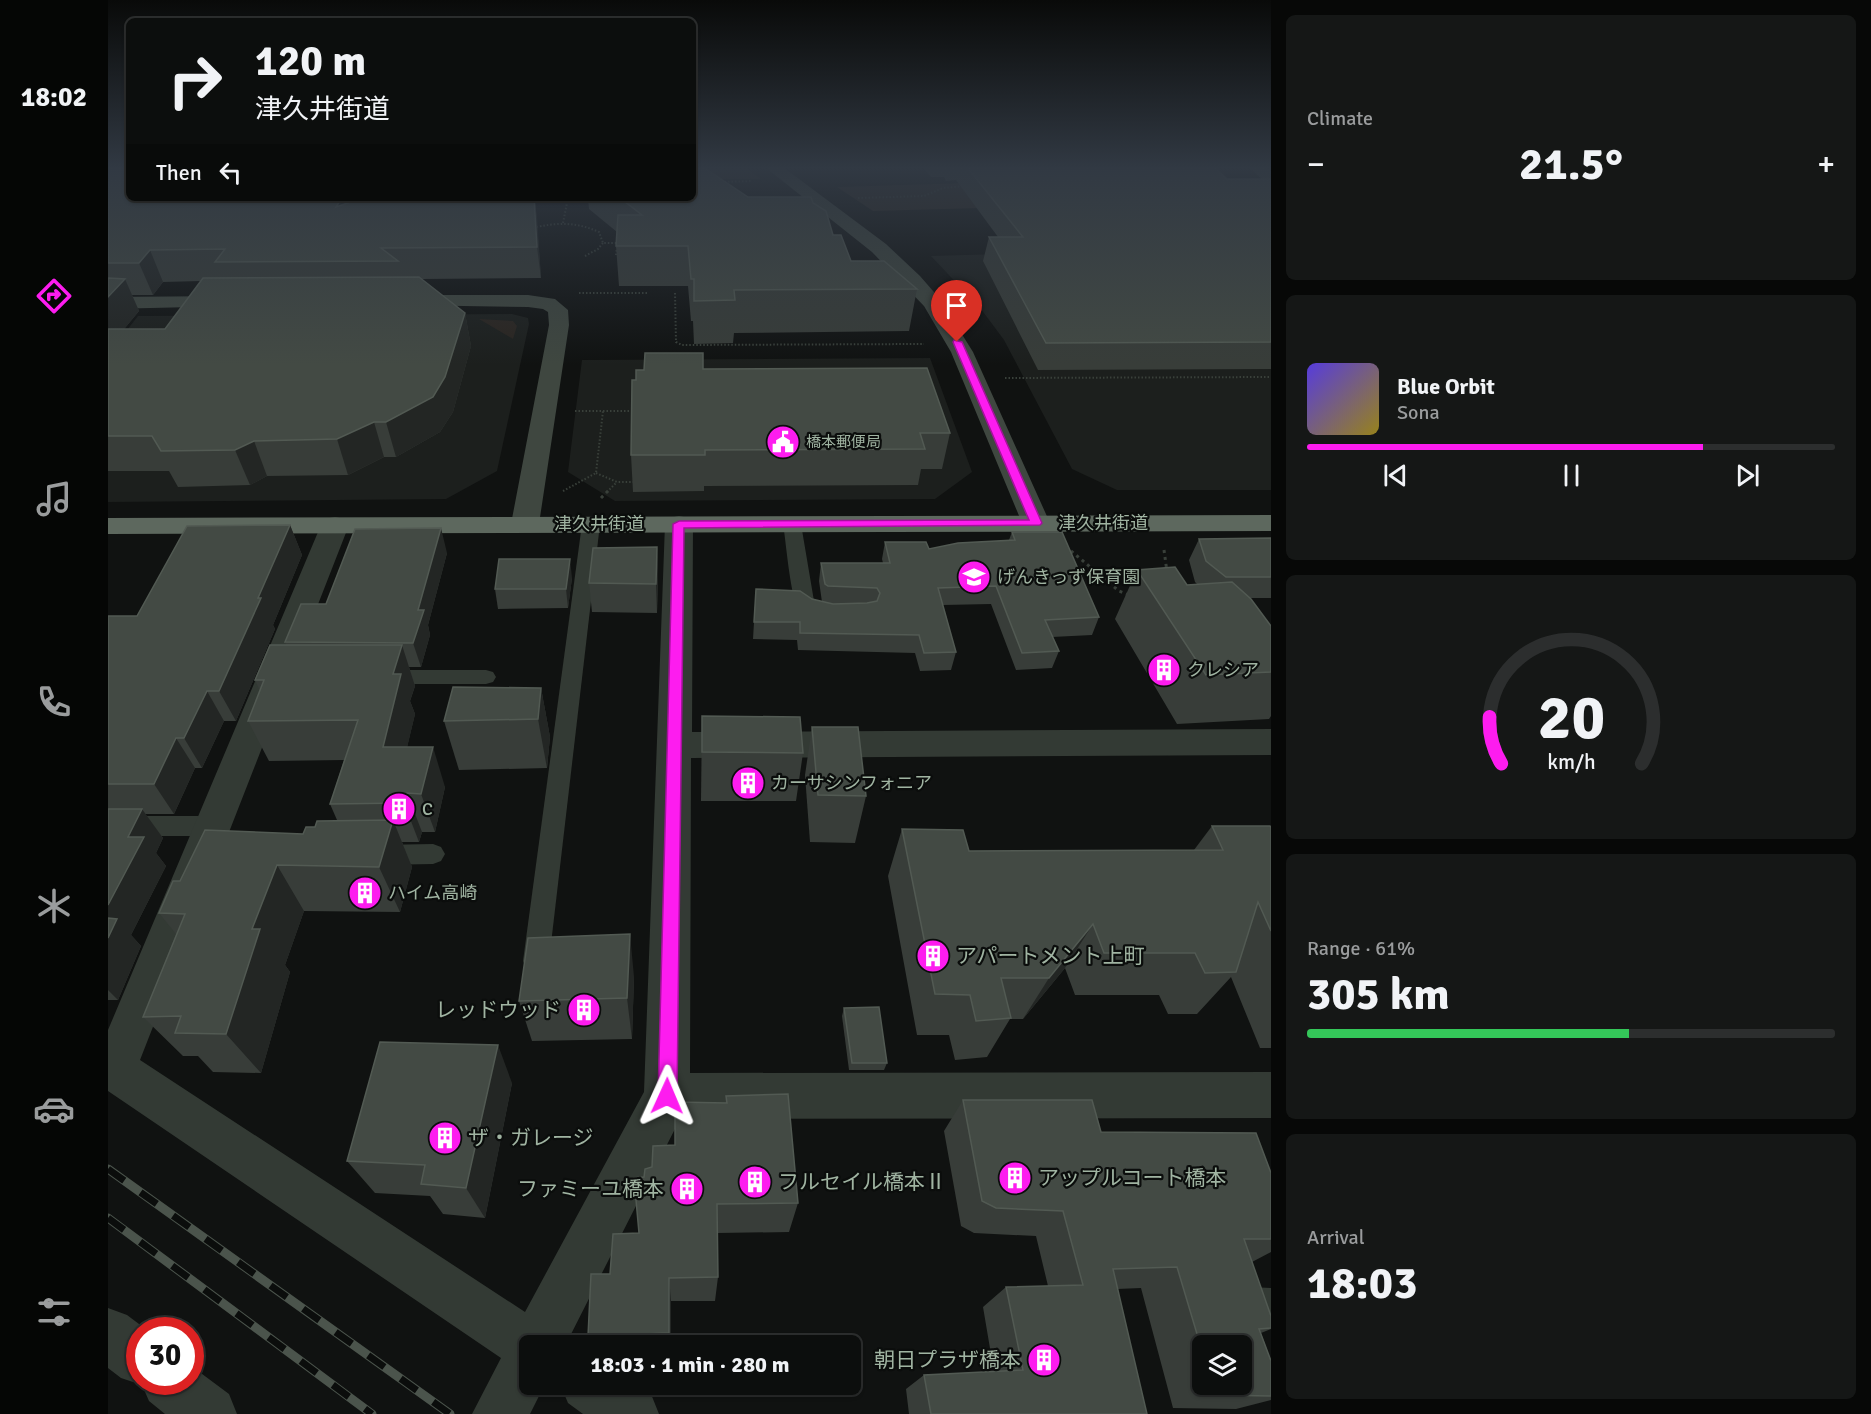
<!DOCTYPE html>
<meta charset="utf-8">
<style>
:root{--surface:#0c0e0d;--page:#151716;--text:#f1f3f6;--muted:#9a9c9d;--line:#2c2e2e;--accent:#fd1cef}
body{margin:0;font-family:Signika,"Noto Sans JP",sans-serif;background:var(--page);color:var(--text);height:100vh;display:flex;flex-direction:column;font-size:22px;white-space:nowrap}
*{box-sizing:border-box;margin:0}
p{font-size:20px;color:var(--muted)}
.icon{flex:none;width:33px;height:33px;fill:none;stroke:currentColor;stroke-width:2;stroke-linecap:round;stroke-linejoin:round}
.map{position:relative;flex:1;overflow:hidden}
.side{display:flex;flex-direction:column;gap:15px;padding:15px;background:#070807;width:600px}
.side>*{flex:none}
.top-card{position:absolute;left:18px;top:18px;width:570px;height:183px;border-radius:9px;box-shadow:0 2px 4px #0004,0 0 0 2px var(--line);background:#0c0e0d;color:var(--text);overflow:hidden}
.tools{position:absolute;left:1084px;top:1335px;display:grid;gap:12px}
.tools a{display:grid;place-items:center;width:60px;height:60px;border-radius:9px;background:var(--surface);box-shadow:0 2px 4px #0004,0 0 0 2px var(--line);font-size:30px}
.speed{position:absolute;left:18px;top:1317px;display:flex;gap:12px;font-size:30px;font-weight:700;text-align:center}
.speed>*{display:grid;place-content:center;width:78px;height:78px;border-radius:50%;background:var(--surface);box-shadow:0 2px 4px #0004,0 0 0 2px var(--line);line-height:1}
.speed .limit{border:9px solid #d22;background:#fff;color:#111}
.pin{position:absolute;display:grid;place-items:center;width:51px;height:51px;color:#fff;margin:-62px -26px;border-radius:50% 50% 50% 0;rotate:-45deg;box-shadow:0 0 6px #0007}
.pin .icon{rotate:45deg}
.me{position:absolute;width:66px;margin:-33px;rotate:1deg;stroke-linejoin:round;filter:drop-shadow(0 0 4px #0008)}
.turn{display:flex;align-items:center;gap:21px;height:126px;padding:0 30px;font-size:27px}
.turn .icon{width:78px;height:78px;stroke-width:2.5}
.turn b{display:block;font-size:42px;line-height:51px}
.then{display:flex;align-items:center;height:57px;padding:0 30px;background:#0003;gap:12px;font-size:22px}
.big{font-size:45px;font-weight:700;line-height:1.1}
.side .card{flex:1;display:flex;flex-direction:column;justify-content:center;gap:9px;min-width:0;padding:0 21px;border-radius:9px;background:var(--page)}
.side .dial{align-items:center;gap:0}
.dial svg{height:156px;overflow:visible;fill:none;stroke:var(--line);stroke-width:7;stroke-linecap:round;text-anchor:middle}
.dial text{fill:var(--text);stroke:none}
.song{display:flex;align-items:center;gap:18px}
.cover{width:72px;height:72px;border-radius:9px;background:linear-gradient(135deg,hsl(250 70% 55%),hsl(50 70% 35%))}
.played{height:6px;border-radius:3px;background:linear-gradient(90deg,var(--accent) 75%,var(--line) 75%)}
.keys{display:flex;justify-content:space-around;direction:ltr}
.heat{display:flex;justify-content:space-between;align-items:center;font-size:33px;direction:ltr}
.charge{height:9px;border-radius:4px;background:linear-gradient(90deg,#34c759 61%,var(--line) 0)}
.trip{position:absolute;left:411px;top:1335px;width:342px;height:60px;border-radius:9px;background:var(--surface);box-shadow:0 2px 4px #0004,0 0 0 2px var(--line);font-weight:700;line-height:60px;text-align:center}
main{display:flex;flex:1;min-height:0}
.dock{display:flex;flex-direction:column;width:108px;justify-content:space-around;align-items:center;background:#050605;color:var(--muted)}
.dock .icon{width:42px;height:42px}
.dock .selected{color:var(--accent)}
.dock b{font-size:27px;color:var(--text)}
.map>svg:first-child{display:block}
.built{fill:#1c1f1d}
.green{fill:#2a2520}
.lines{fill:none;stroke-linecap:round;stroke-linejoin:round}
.path-far1{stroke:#39403a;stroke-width:2;stroke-dasharray:1.5 2;stroke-linecap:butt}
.path{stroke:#39403a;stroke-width:3;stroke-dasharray:3 4;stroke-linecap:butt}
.lane{fill:#333a34;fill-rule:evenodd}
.street{fill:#333a34;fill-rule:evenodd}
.secondary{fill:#3f4740;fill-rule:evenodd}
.highway{fill:#5d685e;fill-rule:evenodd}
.rail-casing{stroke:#4b544c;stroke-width:9}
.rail{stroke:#0b0d0c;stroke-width:7;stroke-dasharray:20;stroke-linecap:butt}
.wall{fill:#383d39;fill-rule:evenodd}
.shaded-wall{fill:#232624}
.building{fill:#434a44;stroke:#525a53;stroke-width:1.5}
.route{fill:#fd1cef;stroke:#a4129b;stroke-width:1.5}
.labels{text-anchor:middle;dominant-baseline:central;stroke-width:4.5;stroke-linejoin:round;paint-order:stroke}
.far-poi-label{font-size:15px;fill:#a0b4a2;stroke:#0b0d0c;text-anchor:start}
.street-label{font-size:18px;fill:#a0b4a2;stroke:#0b0d0c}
.poi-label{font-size:18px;fill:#a0b4a2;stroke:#0b0d0c;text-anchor:start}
.near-poi-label{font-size:21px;fill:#a0b4a2;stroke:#0b0d0c;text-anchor:start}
</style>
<main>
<nav class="dock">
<b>18:02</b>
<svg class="icon selected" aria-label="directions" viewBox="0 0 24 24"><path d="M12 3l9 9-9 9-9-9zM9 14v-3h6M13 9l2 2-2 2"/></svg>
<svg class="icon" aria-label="music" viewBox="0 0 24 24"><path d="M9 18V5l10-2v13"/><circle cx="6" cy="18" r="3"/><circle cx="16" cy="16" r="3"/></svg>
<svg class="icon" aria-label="phone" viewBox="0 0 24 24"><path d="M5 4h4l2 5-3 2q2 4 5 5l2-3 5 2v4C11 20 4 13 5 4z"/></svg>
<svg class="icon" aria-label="climate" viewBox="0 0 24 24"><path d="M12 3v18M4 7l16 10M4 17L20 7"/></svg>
<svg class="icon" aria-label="car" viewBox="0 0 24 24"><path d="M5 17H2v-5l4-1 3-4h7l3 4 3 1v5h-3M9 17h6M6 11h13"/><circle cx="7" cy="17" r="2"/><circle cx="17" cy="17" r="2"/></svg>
<svg class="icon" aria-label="filters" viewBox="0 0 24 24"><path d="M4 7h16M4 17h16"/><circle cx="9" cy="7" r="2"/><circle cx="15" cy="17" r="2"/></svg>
</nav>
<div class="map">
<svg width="1163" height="1414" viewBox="0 0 1163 1414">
<rect width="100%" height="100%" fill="#101211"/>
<!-- built -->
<g class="built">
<path d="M1163 206V490H1009L964 469 896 340 873 309 823 256 1023 250Z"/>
<path d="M404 314 420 318 421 324 389 471 338 499 0 502V354L30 316Z"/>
<path d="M822 358 864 472 827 499 507 501 460 472 474 360Z"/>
</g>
<!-- green -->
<g class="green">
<path d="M585 167H637L653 179H585Z"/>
<path d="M956 180 980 205 765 211 729 187Z"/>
<path d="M371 319 405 321 409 326 405 339Z"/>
</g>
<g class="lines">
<!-- path-far1 -->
<g class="path-far1">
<path d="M613 182 644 181"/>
<path d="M750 198 816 196 835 188 857 186"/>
<path d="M455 223 460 198"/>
<path d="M425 228C448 222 469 222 491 232L495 243H513"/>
<path d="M508 255 509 247"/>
<path d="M477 256 490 249 495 243"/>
<path d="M471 293H541"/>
<path d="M567 293 568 342 574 345 816 344"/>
<path d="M897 378 1163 377"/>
<path d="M467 411H529"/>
<path d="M488 473 509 482H525"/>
<path d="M455 491 488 473 495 411"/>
<path d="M499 492 509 482"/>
</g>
<!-- path -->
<g class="path">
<path d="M493 498 500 491"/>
<path d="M1056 550 1059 572"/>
<path d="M963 551 1011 591 1021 595"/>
</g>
<!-- lane -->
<g class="lane">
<path d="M483 519 489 520 492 524 441 961 437 970 428 973 419 970 415 961 474 524 477 520Z"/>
<path d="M684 519 690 520 693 524 706 601 718 606 721 611 718 616C706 619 695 616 689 605 682 593 678 541 675 524L678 520Z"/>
<path d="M277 670H378L385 672 388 677 385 682 378 684H277L270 682 267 677 270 672Z"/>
<path d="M18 816H105L113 819 117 826 113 833 105 836H18L10 833 6 826 10 819Z"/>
<path d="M325 844 333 847 337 854 333 861 325 864 271 865 263 862 259 855 263 848 271 845Z"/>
<path d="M1142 1287 1163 1288V1322L1142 1321 1130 1316 1125 1304 1130 1292Z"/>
</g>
<!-- street -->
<g class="street">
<path d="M571 516 581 518 585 524 584 732 1163 729V755L583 758 582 1073 1163 1072V1118L572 1119 457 1346H422V1384H437L422 1414H364L393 1358 0 1091V1030L213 525 217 519 227 517 237 519 241 525 32 1060 417 1312 536 1092 557 524 561 518Z"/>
<path d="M0 1308 19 1315 39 1330H32V1382H82V1365L121 1394 129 1414H57L41 1401 34 1385 13 1378 0 1368Z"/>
<path d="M452 1384H528L543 1394 551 1414H475L460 1403Z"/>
</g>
<!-- secondary -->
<g class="secondary">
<path d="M657 167H675L778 244 812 276 832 299 865 352 942 523 938 529 928 531 918 529 914 523 843 352 816 306 764 252Z"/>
<path d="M1141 167H1158L1163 171V184L1157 182Z"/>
<path d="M299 295H420L447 299 460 310 461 325 431 524 427 530 417 532 407 530 403 524 441 325 440 312 435 309 420 307 292 305 289 301 292 297Z"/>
<path d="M121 296 128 298 131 302 128 306 0 309V297Z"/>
</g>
<!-- highway -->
<path class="highway" d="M1163 515V531L0 534V518Z"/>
<defs>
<g id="rail">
<path d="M0 1169 342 1414"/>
<path d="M0 1218 264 1414"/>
</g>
</defs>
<!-- rail casing -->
<use href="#rail" class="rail-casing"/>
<!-- rail -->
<use href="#rail" class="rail"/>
</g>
<!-- wall -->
<g class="wall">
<path d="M0 167 21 198H252V199L254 198H427L433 278 313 279 357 313 363 346 345 412 332 432 288 457H276L240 475 159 476 142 485 70 487 61 471H0ZM93 281 57 329H16L31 311 24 295H45L55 282Z"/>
<path d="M814 167H1106L1119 179H1163V369L930 370 875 261 881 237H890L848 180 838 181 836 177H823Z"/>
<path d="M640 197 705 203 743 261 809 289 801 331 626 333 625 343 586 344 585 321H583L580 286H511L508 246 509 232 481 209 480 198Z"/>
<path d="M595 369 842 433 834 469H813L810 485 596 486V491L525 492 523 455Z"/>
<path d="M182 525 194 555 165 625 167 629 128 721H116L94 768H87L66 814H37L55 838 48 853 58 866 23 935 33 946 10 1000H0V616H29Z"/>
<path d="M904 532 991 617 984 635 944 637 951 651 944 668 908 670 883 604 835 605 848 652 843 670 812 671 807 653 690 650 689 640 645 639 648 589 714 602 711 581 713 563H775L774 559 777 542 821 549 901 540Z"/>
<path d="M1163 538V598H1142L1163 626V716L1161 719 1069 724 1007 619 1029 570 1079 585 1089 584 1087 582 1081 560 1091 539Z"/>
<path d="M549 547 550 576 549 613 484 612 481 583Z"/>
<path d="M339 553 320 625 322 635 313 667H301L307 686 302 701 307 714 299 747 337 787 327 832H314L311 842H294L304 867 292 912 196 911 177 965 182 972 153 1073 105 1072 90 1056H75L35 1017 68 934 51 913 72 881 195 834 207 827 229 820 222 804 236 760 161 761 140 721 152 691 147 680 178 645 177 642 218 604Z"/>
<path d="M464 578 460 608 390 609 387 589Z"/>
<path d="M433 688 442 737 439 768 351 770 336 721Z"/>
<path d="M594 716 695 753 688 801H593Z"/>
<path d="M704 727 758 796 747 843 702 842 697 775Z"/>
<path d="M1104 826 1163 828V1048H1152L1123 977 1089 1014H1060L1051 995H967L957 968 915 1019H902L879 1057 847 1060 841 1035H809L780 876 794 829 861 851 1086 850Z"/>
<path d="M526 977 524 1039 424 1041 411 1001Z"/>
<path d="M736 1008 779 1063 776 1070H741L734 1016Z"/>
<path d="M404 1083 377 1218 335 1214 322 1196 267 1193 239 1161Z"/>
<path d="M618 1096 690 1203 681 1232 609 1233 610 1277 607 1301H563V1346H484L480 1336 502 1274 531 1233 536 1177 567 1145 617 1103Z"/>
<path d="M855 1100 993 1132 1163 1173V1252L1144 1262 1163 1316V1329L1153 1333 1163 1361V1400L1128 1409 1065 1408 1033 1288 1009 1289 1039 1414H801L798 1389 816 1375 886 1372 875 1307 898 1287 940 1286 928 1236 866 1233 853 1226 836 1131ZM1095 1346 1134 1384H1095Z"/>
</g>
<!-- shaded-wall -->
<g class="shaded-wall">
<path d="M234 198H252L254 207H228Z"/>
<path d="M426 198 429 216 433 278 429 247Z"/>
<path d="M42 250 55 282 45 295 31 263Z"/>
<path d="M17 279 31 311 0 349V297Z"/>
<path d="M357 313 363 346 345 412 332 432 288 457 278 422Z"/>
<path d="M266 422 276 457 240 475 229 439Z"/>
<path d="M146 441 159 476 142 485 127 450Z"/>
<path d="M182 525 194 555 165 625 167 629 128 721 111 691 150 598Z"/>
<path d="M333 528 339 553 320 625 322 635 313 667 305 643 310 610Z"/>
<path d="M549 547 550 576 549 613 548 584Z"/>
<path d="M462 559 464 578 460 608 458 589Z"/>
<path d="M294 645 307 686 302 701 307 714 290 786 275 747 285 674Z"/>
<path d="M433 688 442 737 439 768 430 719Z"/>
<path d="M99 691 116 721 94 768 76 738Z"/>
<path d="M68 738 87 768 66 814 46 784Z"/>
<path d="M325 747 337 787 327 832 313 794Z"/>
<path d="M299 793 314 832 311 842 296 803Z"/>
<path d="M34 809 55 838 48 853 58 866 23 935 33 946 10 1000 0 990V905L20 837Z"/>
<path d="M285 820 304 867 292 912 271 867Z"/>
<path d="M169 865 196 911 177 965 182 972 153 1073 118 1034 144 929Z"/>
<path d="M985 924 957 968 915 1019 941 978Z"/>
<path d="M522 934 526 977 524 1039 519 998Z"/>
<path d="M390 1045 404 1083 377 1218 358 1188Z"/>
<path d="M561 1278 563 1301V1346L561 1333Z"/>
</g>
<!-- building -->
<g class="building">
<path d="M0 167H21V198H234L228 207 254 198H426L429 247 273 248 290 261 107 262 117 249 42 250 31 263H0Z"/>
<path d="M585 167H595L640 197H703L705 203 718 211 725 235H733L743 261H776L809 289 626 290 627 300 586 301V279H583L580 246H508L510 215H534L512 198H585Z"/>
<path d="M859 167H1106L1119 179H1163V342L938 343 881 237H915Z"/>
<path d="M311 277 357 313 337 377 325 397 278 422H266L229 439 146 441 127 450 53 451 44 436H0V329H57L95 278Z"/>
<path d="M0 278 17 279 0 297Z"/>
<path d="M537 353H595V369L819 368 842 433H812L817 449 597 450V455H523L524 380H528V370H536Z"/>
<path d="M182 525 150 598H153L111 691H99L76 738H68L46 784H0V616H29L79 526Z"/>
<path d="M333 528 310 610H316L305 643 177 642 193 604H218L247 529Z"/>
<path d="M904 532H954L991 617 937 620 951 651 914 653 888 586 830 588 848 652 816 653 811 635 692 633V622H646L648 589 692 591 704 599 725 604 759 603 769 601 772 593 769 588 720 586 717 584 713 563H782L777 542H818L821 549 850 543 907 540Z"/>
<path d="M1163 538V577H1118L1098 561 1091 539Z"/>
<path d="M549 547 548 584 481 583 485 548Z"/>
<path d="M391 559H462L458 589H387Z"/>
<path d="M1067 567 1079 585 1124 582 1143 599 1163 626V672L1098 675 1029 570Z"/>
<path d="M162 645H294L285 674H293L275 747H325L313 794 299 793 296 803 222 804 250 720 140 721 156 680H147Z"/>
<path d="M345 687 433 688 430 719 336 721Z"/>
<path d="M594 716 692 717 695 753 594 752Z"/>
<path d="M704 727H750L758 796 710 795Z"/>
<path d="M0 809H34L20 837H36L0 905Z"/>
<path d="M285 820 271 867 169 865 144 929H152L118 1034 67 1033 73 1016 35 1017 77 914 51 913 65 881H72L97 830 195 834 198 827H207L209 821Z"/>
<path d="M1104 826H1162L1163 828V931L1150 902 1128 972 1097 973 1087 953H996L985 924 941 978H893L903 1018 868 1021 862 995 827 994 794 829 855 830 861 851 1115 850Z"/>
<path d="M0 918 9 919 0 938Z"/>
<path d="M522 934 519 998 411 1001 420 938Z"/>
<path d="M771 1007 779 1063H744L736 1008Z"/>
<path d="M272 1042 390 1045 358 1188 313 1184 317 1165 239 1161Z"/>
<path d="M680 1094 690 1203 609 1204 610 1277 561 1278V1333L480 1336 483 1274H502L505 1234 531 1233 526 1178 536 1177 537 1169 544 1167 545 1146 567 1145V1102L619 1103 618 1096Z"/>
<path d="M855 1100H984L993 1132 1148 1133 1163 1173V1239H1136L1163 1316V1328L1151 1329 1163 1361V1396L1107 1395 1104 1384H1134V1346H1095V1354L1069 1267 1005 1269 1039 1414H823L816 1375 915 1370 898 1287 975 1285 955 1211 888 1208 874 1201Z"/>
</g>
<!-- sky -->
<linearGradient id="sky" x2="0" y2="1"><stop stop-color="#090a09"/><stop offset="0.46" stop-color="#313943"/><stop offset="1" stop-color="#313943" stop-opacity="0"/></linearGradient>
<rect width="1163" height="365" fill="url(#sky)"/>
<!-- route -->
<path class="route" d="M846 340 854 342 934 523 932 525 576 528 569 1096 566 1103 559 1106 553 1103 550 1096 565 524 571 521 921 520 845 342Z"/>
<!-- icons -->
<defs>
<symbol id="civic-disc" viewBox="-11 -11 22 22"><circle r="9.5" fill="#fd1cef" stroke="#0b0d0c"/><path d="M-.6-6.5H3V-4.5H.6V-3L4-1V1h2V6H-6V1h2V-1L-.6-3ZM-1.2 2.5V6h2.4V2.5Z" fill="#fff"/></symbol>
<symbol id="school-disc" viewBox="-11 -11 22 22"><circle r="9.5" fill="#fd1cef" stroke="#0b0d0c"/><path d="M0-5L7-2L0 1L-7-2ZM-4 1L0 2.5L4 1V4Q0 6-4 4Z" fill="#fff"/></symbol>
<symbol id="building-disc" viewBox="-11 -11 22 22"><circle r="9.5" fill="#fd1cef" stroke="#0b0d0c"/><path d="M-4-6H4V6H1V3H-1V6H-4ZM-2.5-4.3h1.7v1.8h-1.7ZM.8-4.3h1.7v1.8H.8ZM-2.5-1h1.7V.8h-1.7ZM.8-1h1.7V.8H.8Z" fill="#fff"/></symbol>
</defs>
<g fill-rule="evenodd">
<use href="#civic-disc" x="656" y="423" width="38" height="38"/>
<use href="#school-disc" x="847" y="558" width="38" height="38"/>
<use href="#building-disc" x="1037" y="651" width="38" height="38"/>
<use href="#building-disc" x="621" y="764" width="38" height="38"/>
<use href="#building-disc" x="272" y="790" width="38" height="38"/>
<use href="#building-disc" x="238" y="874" width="38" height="38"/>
<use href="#building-disc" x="806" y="937" width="38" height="38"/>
<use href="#building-disc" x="457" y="991" width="38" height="38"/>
<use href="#building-disc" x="318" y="1119" width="38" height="38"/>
<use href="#building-disc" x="888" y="1159" width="38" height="38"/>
<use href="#building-disc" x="628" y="1163" width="38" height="38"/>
<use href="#building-disc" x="560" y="1170" width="38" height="38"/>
<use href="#building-disc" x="917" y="1341" width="38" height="38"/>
</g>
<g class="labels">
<!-- far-poi labels -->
<g class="far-poi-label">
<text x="698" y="442">橋本郵便局</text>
</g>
<!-- street labels -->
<g class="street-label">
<text x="995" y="523">津久井街道</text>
<text x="491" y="524">津久井街道</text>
</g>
<!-- poi labels -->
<g class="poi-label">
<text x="889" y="577">げんきっず保育園</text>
<text x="1079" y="670">クレシア</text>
<text x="663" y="783">カーサシンフォニア</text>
<text x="314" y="809">C</text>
<text x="280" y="893">ハイム高崎</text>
</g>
<!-- near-poi labels -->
<g class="near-poi-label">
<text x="848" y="956">アパートメント上町</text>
<text x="453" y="1010" text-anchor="end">レッドウッド</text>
<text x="360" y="1138">ザ・ガレージ</text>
<text x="930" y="1178">アップルコート橋本</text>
<text x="670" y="1182">フルセイル橋本Ⅱ</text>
<text x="556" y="1189" text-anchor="end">ファミーユ橋本</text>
<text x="913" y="1360" text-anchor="end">朝日プラザ橋本</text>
</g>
</g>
</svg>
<div class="tools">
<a><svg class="icon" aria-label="layers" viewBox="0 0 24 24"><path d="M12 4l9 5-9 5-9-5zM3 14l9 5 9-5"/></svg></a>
</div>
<div class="speed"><div class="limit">30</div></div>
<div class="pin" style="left:849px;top:342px;background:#d93025"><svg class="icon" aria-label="arrive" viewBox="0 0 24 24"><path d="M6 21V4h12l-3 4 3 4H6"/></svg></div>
<svg class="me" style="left:559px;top:1096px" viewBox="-20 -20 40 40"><path d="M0-17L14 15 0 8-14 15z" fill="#fd1cef" stroke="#fff" stroke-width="4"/></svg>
<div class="trip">18:03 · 1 min · 280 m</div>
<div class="top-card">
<div class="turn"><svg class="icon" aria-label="right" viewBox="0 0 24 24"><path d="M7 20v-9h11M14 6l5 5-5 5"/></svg><div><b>120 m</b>津久井街道</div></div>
<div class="then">Then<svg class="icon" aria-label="left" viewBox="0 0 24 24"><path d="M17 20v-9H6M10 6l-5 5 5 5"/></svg></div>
</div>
</div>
<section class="side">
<div class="card"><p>Climate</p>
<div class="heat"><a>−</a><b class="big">21.5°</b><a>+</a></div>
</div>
<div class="card">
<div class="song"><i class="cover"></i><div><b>Blue Orbit</b><p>Sona</p></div></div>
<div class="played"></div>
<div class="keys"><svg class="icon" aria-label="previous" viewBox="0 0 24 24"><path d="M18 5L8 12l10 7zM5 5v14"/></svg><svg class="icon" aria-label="pause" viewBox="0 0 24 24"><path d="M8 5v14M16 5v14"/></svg><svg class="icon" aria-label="next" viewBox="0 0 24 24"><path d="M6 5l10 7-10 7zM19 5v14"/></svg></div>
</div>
<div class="card dial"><svg viewBox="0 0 100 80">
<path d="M14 69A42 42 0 1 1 86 69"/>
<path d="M14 69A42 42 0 0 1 8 45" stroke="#fd1cef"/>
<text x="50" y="56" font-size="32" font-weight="700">20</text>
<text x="50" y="72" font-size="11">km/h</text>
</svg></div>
<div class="card"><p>Range · 61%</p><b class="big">305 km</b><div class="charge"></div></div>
<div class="card"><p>Arrival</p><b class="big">18:03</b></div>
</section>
</main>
